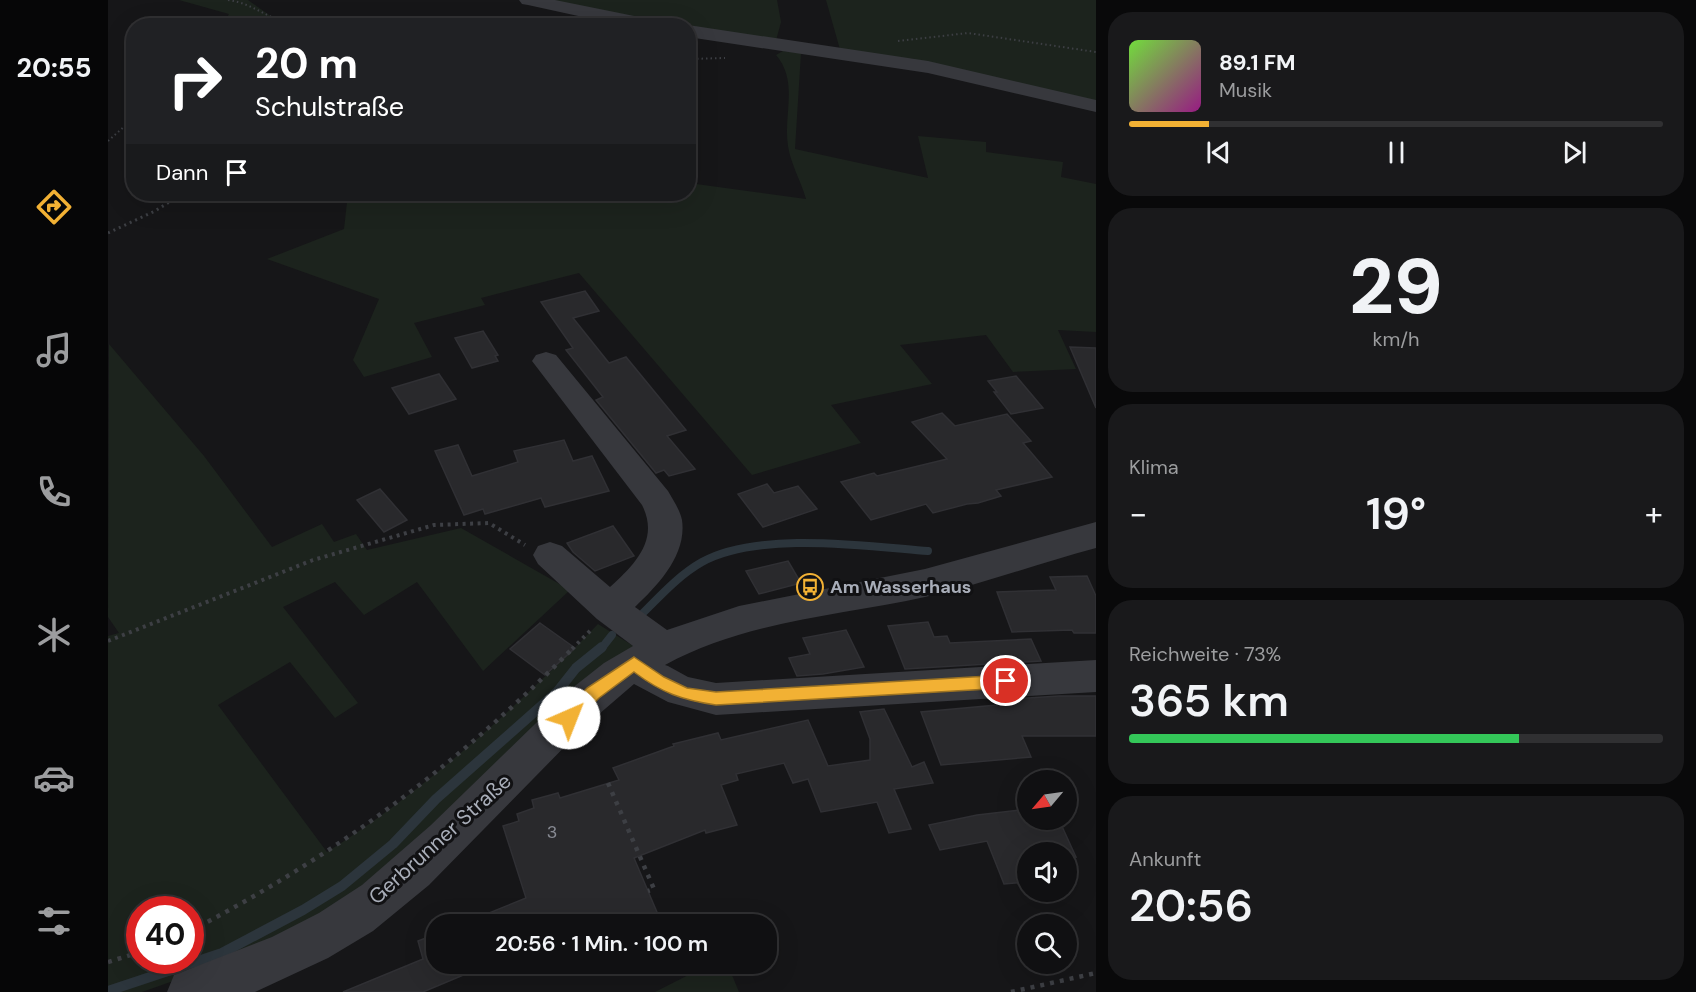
<!DOCTYPE html>
<html lang="de">
<meta charset="utf-8">
<style>
:root{--surface:#101012;--page:#19191b;--text:#f1f3f6;--muted:#9c9d9f;--line:#303032;--accent:#f2b134}
body{margin:0;font-family:"DM Sans",sans-serif;background:var(--page);color:var(--text);height:100vh;display:flex;flex-direction:column;font-size:22px;white-space:nowrap}
*{box-sizing:border-box;margin:0}
p{font-size:20px;color:var(--muted)}
.icon{flex:none;width:33px;height:33px;fill:none;stroke:currentColor;stroke-width:2;stroke-linecap:round;stroke-linejoin:round}
.map{position:relative;flex:1;overflow:hidden}
.panel{display:flex;flex-direction:column;gap:12px;padding:12px;background:#09090a;width:600px}
.panel>*{flex:none}
.guide{position:absolute;left:18px;top:18px;width:570px;height:183px;border-radius:24px;box-shadow:0 6px 24px #0002,0 0 0 2px var(--line);background:#202124;color:#fff;overflow:hidden}
.needle{width:39px;rotate:241deg}
.tools{position:absolute;left:909px;top:770px;display:grid;gap:12px}
.tools a{display:grid;place-items:center;width:60px;height:60px;border-radius:50%;background:var(--surface);box-shadow:0 6px 24px #0002,0 0 0 2px var(--line);font-size:30px}
.speed{position:absolute;left:18px;top:896px;display:flex;gap:12px;font-size:30px;font-weight:700;text-align:center}
.speed>*{display:grid;place-content:center;width:78px;height:78px;border-radius:50%;background:var(--surface);box-shadow:0 6px 24px #0002,0 0 0 2px var(--line);line-height:1}
.speed .limit{border:9px solid #d22;background:#fff;color:#111}
.pin{position:absolute;display:grid;place-items:center;width:51px;height:51px;color:#fff;margin:-26px;border:3px solid #fff;border-radius:50%;box-shadow:0 2px 6px #0007}
.me{position:absolute;width:66px;margin:-33px;rotate:44deg;stroke-linejoin:round;filter:drop-shadow(0 0 4px #0008)}
.turn{display:flex;align-items:center;gap:21px;height:126px;padding:0 30px;font-size:27px}
.turn .icon{width:78px;height:78px;stroke-width:2.5}
.turn b{display:block;font-size:42px;line-height:51px}
.then{display:flex;align-items:center;height:57px;padding:0 30px;background:#0003;gap:12px;font-size:22px}
.big{font-size:45px;font-weight:600;line-height:1.1}
.panel .card{flex:1;display:flex;flex-direction:column;justify-content:center;gap:9px;min-width:0;padding:0 21px;border-radius:24px;background:var(--page)}
.panel .dial{align-items:center;gap:0}
.dial b{font-size:78px;line-height:1}
.song{display:flex;align-items:center;gap:18px}
.cover{width:72px;height:72px;border-radius:9px;background:linear-gradient(135deg,hsl(100 70% 55%),hsl(310 70% 35%))}
.played{height:6px;border-radius:3px;background:linear-gradient(90deg,var(--accent) 15%,var(--line) 15%)}
.keys{display:flex;justify-content:space-around;direction:ltr}
.heat{display:flex;justify-content:space-between;align-items:center;font-size:33px;direction:ltr}
.charge{height:9px;border-radius:4px;background:linear-gradient(90deg,#34c759 73%,var(--line) 0)}
.trip{position:absolute;left:318px;top:914px;width:351px;height:60px;border-radius:24px;background:var(--surface);box-shadow:0 6px 24px #0002,0 0 0 2px var(--line);font-weight:600;line-height:60px;text-align:center}
main{display:flex;flex:1;min-height:0}
.dock{display:flex;flex-direction:column;width:108px;justify-content:space-around;align-items:center;background:#060607;color:var(--muted)}
.dock .icon{width:42px;height:42px}
.dock .current{color:var(--accent)}
.dock b{font-size:27px;color:var(--text)}
.map>svg:first-child{display:block}
.green{fill:#1c231d;fill-rule:evenodd}
.lines{fill:none;stroke-linecap:round;stroke-linejoin:round}
.stream-far1{stroke:#2c353c;stroke-width:8}
.stream{stroke:#2c353c;stroke-width:10}
.building{fill:#29292c;stroke:#303034;stroke-width:1.5}
.path-far3{stroke:#3d3f44;stroke-width:2;stroke-dasharray:1.5 3;stroke-linecap:butt}
.path-far2{stroke:#3d3f44;stroke-width:3;stroke-dasharray:2 4;stroke-linecap:butt}
.path-far1{stroke:#3d3f44;stroke-width:4;stroke-dasharray:3 4.5;stroke-linecap:butt}
.path{stroke:#3d3f44;stroke-width:4.5;stroke-dasharray:4 6;stroke-linecap:butt}
.minor{fill:#37383d;fill-rule:evenodd}
.route{fill:#f2b134;stroke:#9d7322;stroke-width:1.5}
.labels{text-anchor:middle;dominant-baseline:central;stroke-width:6;stroke-linejoin:round;paint-order:stroke}
.poi-label{font-size:18px;font-weight:bold;fill:#a8adb8;stroke:#111113;text-anchor:start}
.near-number-label{font-size:18px;fill:#888b94}
.near-street-label{font-size:21px;fill:#a8adb8;stroke:#111113}
</style>
<main>
<nav class="dock">
<b>20:55</b>
<svg class="icon current" aria-label="directions" viewBox="0 0 24 24"><path d="M12 3l9 9-9 9-9-9zM9 14v-3h6M13 9l2 2-2 2"/></svg>
<svg class="icon" aria-label="music" viewBox="0 0 24 24"><path d="M9 18V5l10-2v13"/><circle cx="6" cy="18" r="3"/><circle cx="16" cy="16" r="3"/></svg>
<svg class="icon" aria-label="phone" viewBox="0 0 24 24"><path d="M5 4h4l2 5-3 2q2 4 5 5l2-3 5 2v4C11 20 4 13 5 4z"/></svg>
<svg class="icon" aria-label="climate" viewBox="0 0 24 24"><path d="M12 3v18M4 7l16 10M4 17L20 7"/></svg>
<svg class="icon" aria-label="car" viewBox="0 0 24 24"><path d="M5 17H2v-5l4-1 3-4h7l3 4 3 1v5h-3M9 17h6M6 11h13"/><circle cx="7" cy="17" r="2"/><circle cx="17" cy="17" r="2"/></svg>
<svg class="icon" aria-label="filters" viewBox="0 0 24 24"><path d="M4 7h16M4 17h16"/><circle cx="9" cy="7" r="2"/><circle cx="15" cy="17" r="2"/></svg>
</nav>
<div class="map">
<svg width="988" height="992" viewBox="0 0 988 992">
<rect width="100%" height="100%" fill="#161618"/>
<!-- green -->
<g class="green">
<path d="M71 0H140L167 19 196 25H120L116 22 121 14Z"/>
<path d="M429 0H669L673 22 667 44 580 26 555 25 518 19Z"/>
<path d="M718 0H988V104L809 63 806 59 733 53Z"/>
<path d="M675 51 693 53 687 149 820 178 810 136 878 142V152L955 162 953 177 988 184V332L950 330 968 369 905 372 878 335 792 345 824 384 723 405 753 443 644 475 471 273 373 298 377 305 306 323 324 357 256 377 245 360 271 299 159 259 236 229 240 194H580L581 183 698 199C693 181 683 165 680 146 675 114 691 82 668 55Z"/>
<path d="M1 344 96 456 164 547 214 524 226 542 248 534 259 550 353 528 462 590 375 671 309 582 256 615 227 582 175 607 250 703 227 718 182 662 110 705 219 852C316 791 410 706 490 624L527 647 240 898 164 941 88 973 34 992H0V636L11 633 0 617ZM32 909H82V960H32Z"/>
<path d="M604 963H619L631 992H547Z"/>
</g>
<g class="lines">
<!-- stream-far1 -->
<g class="stream-far1">
<path d="M535 613C553 595 571 575 594 562 650 531 757 546 820 551"/>
<path d="M493 649 504 635"/>
</g>
<!-- stream -->
<path class="stream" d="M0 991 114 953 195 910 234 886 285 844 328 799 449 692 468 668 494 647"/>
</g>
<!-- building -->
<g class="building">
<path d="M477 291 491 311 465 318 501 363 518 357 578 430 559 436 587 469 561 476 556 470 548 473 488 400 495 397 458 350 465 348 433 302Z"/>
<path d="M375 331 390 355 387 356 390 361 364 368 347 338Z"/>
<path d="M962 347 988 348V408Z"/>
<path d="M331 374 348 399 301 414 284 388Z"/>
<path d="M908 376 935 408 903 414 886 392H889L880 381Z"/>
<path d="M834 413 847 426 899 414 923 441 915 443 944 477 888 490 893 496 870 503 859 504 825 513 818 504 763 520 733 482 766 473 769 476 839 459 804 422Z"/>
<path d="M456 440 465 461 484 456 501 491 437 507 433 498 377 514 375 509 356 515 327 451 350 445 364 476 410 462 406 451Z"/>
<path d="M659 484 666 493 690 486 709 509 655 527 630 494Z"/>
<path d="M272 489 299 520 276 532 249 500Z"/>
<path d="M505 526 526 556 487 571 465 552 459 543Z"/>
<path d="M680 561 693 583 651 594 638 571Z"/>
<path d="M979 576 988 596V633H966L964 630 904 632 889 592 948 590 942 577Z"/>
<path d="M820 622 826 637 839 636 842 643 923 639 933 661 797 669 780 626Z"/>
<path d="M432 623 467 648 437 675 402 649Z"/>
<path d="M738 630 756 667 715 674 689 676 681 658 702 654 695 638Z"/>
<path d="M951 696H988V736H914L923 757 833 765 813 712 889 705 888 700Z"/>
<path d="M776 709 804 767 816 762 825 783 786 789 803 829 781 833 769 802 713 812 700 779 685 783 676 763 628 774 630 780 613 785 629 825 598 833 597 830 526 858 554 924H354L418 898 395 826 411 821 409 814 426 808 424 800 450 793 452 798 511 780 505 768 566 746 565 744 610 733 613 740 700 720 720 766 762 760V739L752 712Z"/>
<path d="M920 809V819H926L928 825 952 822 968 857 958 858V852H920V882L896 884 879 841 832 850 821 825 869 815Z"/>
<path d="M328 934V963H384L315 992H235L315 959 310 941Z"/>
</g>
<g class="lines">
<!-- path-far3 -->
<g class="path-far3">
<path d="M120 0C145 3 163 21 188 26"/>
<path d="M790 41 860 33 988 52"/>
<path d="M580 59 617 58"/>
<path d="M0 141 26 118"/>
</g>
<!-- path-far2 -->
<path class="path-far2" d="M0 233 47 211 74 194"/>
<!-- path-far1 -->
<g class="path-far1">
<path d="M0 641 205 560 326 525 381 523 417 545"/>
<path d="M464 649 482 631"/>
</g>
<!-- path -->
<g class="path">
<path d="M500 783 546 889 540 891"/>
<path d="M82 931C227 856 351 764 466 647"/>
<path d="M0 962 32 952"/>
<path d="M903 992 988 973"/>
</g>
<!-- minor -->
<g class="minor">
<path d="M411 0H447L546 20 553 22 555 26H516L420 5 414 4Z"/>
<path d="M580 25 820 61 988 100V112L820 73 580 37Z"/>
<path d="M438 352 448 355 560 491C565 500 572 510 574 520 579 555 550 585 527 607L559 630 631 606 817 569 988 522V548C931 563 875 584 817 597 730 616 636 621 557 665L560 666 580 677 608 683 988 660V692L608 715 560 702 526 684 476 727 321 885 265 931 220 958 147 992H59L66 975 164 937 211 913 254 885 323 825 463 689 496 663 525 646 489 619 430 564 425 555 430 546 442 542 454 546 502 587C526 565 552 540 534 505L424 361 428 355Z"/>
</g>
</g>
<!-- route -->
<path class="route" d="M526 657 556 677 579 688 608 692 898 675 904 677 906 681 904 686 898 688 608 705C574 700 554 693 526 672L491 698 467 723 461 725 455 723 453 718 455 713 479 688Z"/>
<!-- icons -->
<defs>
<symbol id="bus-ring" viewBox="-11 -11 22 22"><circle r="9.5" fill="#111113" stroke="#f2b134" stroke-width="1.5"/><path d="M-5-6H5V4H4V6H2V4H-2V6H-4V4H-5ZM-3.5-4V0h7V-4ZM-3.5 1.2v1.5H-2V1.2ZM2 1.2v1.5H3.5V1.2Z" fill="#f2b134"/></symbol>
</defs>
<g fill-rule="evenodd">
<use href="#bus-ring" x="687" y="572" width="30" height="30"/>
</g>
<g class="labels">
<!-- poi labels -->
<g class="poi-label">
<text x="722" y="587">Am Wasserhaus</text>
</g>
<!-- near-number labels -->
<g class="near-number-label">
<text x="444" y="832">3</text>
</g>
<!-- near-street labels -->
<g class="near-street-label">
<text transform="translate(332 839) rotate(-42)">Gerbrunner Straße</text>
</g>
</g>
</svg>
<div class="tools">
<a><svg class="needle" viewBox="-14 -14 28 28"><path d="M0-13l5 13h-10z" fill="#e53935"/><path d="M0 13l5-13h-10z" fill="#9c9d9f"/></svg></a>
<a><svg class="icon" aria-label="sound" viewBox="0 0 24 24"><path d="M4 9h4l5-4v14l-5-4H4zM17 9q2 3 0 6"/></svg></a>
<a><svg class="icon" aria-label="search" viewBox="0 0 24 24"><circle cx="10" cy="10" r="6"/><path d="M15 15l6 6"/></svg></a>
</div>
<div class="speed"><div class="limit">40</div></div>
<div class="pin" style="left:898px;top:681px;background:#d93025"><svg class="icon" aria-label="arrive" viewBox="0 0 24 24"><path d="M6 21V4h12l-3 4 3 4H6"/></svg></div>
<svg class="me" style="left:461px;top:718px" viewBox="-20 -20 40 40"><circle r="19" fill="#fff"/><path d="M0-13L10 11 0 6-10 11z" fill="#f2b134"/></svg>
<div class="trip">20:56 · 1 Min. · 100 m</div>
<div class="guide">
<div class="turn"><svg class="icon" aria-label="right" viewBox="0 0 24 24"><path d="M7 20v-9h11M14 6l5 5-5 5"/></svg><div><b>20 m</b>Schulstraße</div></div>
<div class="then">Dann<svg class="icon" aria-label="arrive" viewBox="0 0 24 24"><path d="M6 21V4h12l-3 4 3 4H6"/></svg></div>
</div>
</div>
<section class="panel">
<div class="card">
<div class="song"><i class="cover"></i><div><b>89.1 FM</b><p>Musik</p></div></div>
<div class="played"></div>
<div class="keys"><svg class="icon" aria-label="previous" viewBox="0 0 24 24"><path d="M18 5L8 12l10 7zM5 5v14"/></svg><svg class="icon" aria-label="pause" viewBox="0 0 24 24"><path d="M8 5v14M16 5v14"/></svg><svg class="icon" aria-label="next" viewBox="0 0 24 24"><path d="M6 5l10 7-10 7zM19 5v14"/></svg></div>
</div>
<div class="card dial"><b>29</b><p>km/h</p></div>
<div class="card"><p>Klima</p>
<div class="heat"><a>−</a><b class="big">19°</b><a>+</a></div>
</div>
<div class="card"><p>Reichweite · 73%</p><b class="big">365 km</b><div class="charge"></div></div>
<div class="card"><p>Ankunft</p><b class="big">20:56</b></div>
</section>
</main>
